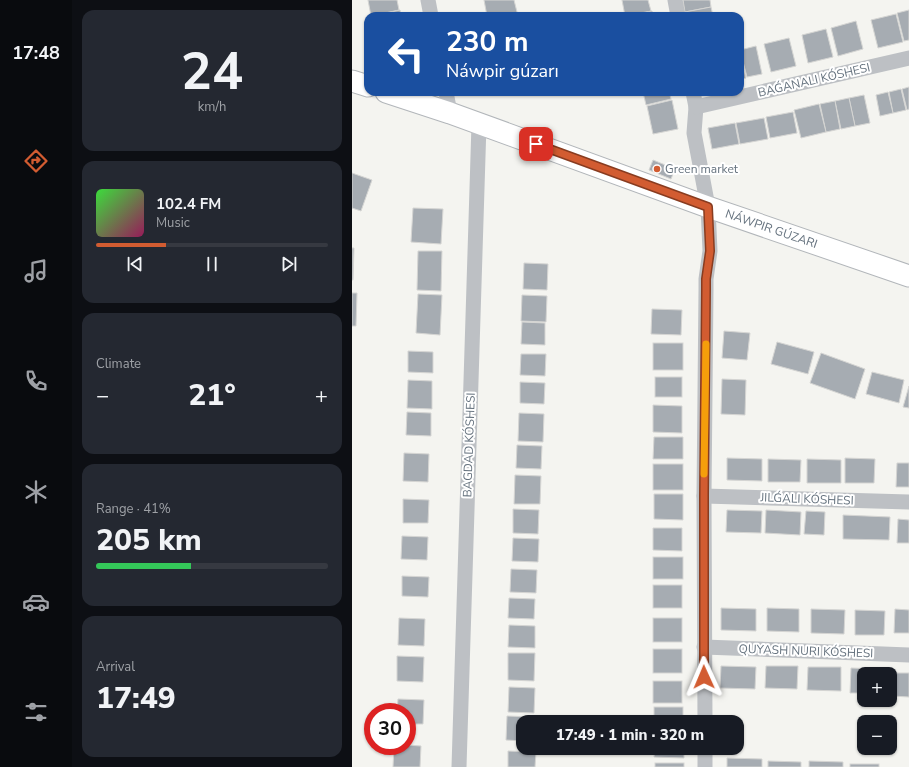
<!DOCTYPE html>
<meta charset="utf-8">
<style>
:root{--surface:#171b24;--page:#242831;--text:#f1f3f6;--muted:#9ea1a6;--line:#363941;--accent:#d25c31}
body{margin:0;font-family:"Nunito Sans",sans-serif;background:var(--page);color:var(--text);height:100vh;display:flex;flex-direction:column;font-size:15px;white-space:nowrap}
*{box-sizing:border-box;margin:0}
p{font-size:13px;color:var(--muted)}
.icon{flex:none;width:22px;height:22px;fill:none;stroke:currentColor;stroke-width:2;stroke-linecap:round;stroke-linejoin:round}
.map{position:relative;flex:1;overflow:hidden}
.panel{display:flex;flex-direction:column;gap:10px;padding:10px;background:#0d0f14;width:280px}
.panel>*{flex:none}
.top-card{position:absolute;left:12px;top:12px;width:380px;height:84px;border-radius:12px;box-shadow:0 1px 3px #0004;background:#1a4fa0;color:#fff;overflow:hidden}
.fabs{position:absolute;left:505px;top:667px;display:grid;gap:8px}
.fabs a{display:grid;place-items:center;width:40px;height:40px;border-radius:8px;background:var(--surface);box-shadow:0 1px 3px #0004;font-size:20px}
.speed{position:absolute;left:12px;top:703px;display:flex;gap:8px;font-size:20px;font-weight:700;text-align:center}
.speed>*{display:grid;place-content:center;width:52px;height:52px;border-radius:50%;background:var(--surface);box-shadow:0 1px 3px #0004;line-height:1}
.speed .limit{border:6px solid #d22;background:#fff;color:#111}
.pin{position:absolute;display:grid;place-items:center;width:34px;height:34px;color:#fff;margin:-17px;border-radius:8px;box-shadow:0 2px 6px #0006}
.me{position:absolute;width:44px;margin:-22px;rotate:359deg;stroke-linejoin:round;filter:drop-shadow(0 0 3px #0008)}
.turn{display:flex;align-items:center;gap:14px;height:84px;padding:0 16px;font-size:18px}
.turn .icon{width:52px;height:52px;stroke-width:2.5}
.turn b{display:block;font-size:28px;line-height:34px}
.big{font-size:30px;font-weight:800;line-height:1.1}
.panel .card{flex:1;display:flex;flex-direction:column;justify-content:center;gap:6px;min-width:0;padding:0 14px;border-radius:12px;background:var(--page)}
.panel .dial{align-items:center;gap:0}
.dial b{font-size:52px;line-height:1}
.song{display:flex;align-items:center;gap:12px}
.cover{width:48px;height:48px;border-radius:6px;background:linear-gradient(135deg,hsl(120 70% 55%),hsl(330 70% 35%))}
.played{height:4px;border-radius:2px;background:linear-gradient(90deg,var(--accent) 30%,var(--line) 30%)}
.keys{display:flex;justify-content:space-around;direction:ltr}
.heat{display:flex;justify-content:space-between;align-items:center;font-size:22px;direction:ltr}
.charge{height:6px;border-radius:3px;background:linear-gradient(90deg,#34c759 41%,var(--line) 0)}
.trip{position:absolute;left:164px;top:715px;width:228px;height:40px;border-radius:12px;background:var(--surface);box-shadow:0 1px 3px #0004;font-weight:800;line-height:40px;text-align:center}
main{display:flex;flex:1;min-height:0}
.tabs{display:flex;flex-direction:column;width:72px;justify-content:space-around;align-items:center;background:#090b0e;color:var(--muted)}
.tabs .icon{width:28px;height:28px}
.tabs .selected{color:var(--accent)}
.tabs b{font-size:18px;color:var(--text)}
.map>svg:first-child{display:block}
.building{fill:#a6acb2;stroke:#d5d5d3}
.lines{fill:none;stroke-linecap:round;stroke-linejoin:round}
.secondary-casing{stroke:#b2b6ba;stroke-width:23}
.street{stroke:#bdc0c4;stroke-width:15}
.secondary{stroke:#fff;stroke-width:21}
.route-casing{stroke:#883c20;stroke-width:10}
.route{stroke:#d25c31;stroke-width:7}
.slow{stroke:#f59e0b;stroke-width:7}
.poi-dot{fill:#d25c31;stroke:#fff;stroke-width:1.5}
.labels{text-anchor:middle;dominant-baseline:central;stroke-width:4;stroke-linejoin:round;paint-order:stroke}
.street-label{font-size:12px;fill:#65727e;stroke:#fff}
.poi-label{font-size:12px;fill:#65727e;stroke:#fff;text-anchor:start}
</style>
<main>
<nav class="tabs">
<b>17:48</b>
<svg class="icon selected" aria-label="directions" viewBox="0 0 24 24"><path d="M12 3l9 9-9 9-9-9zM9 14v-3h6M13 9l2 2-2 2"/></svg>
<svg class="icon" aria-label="music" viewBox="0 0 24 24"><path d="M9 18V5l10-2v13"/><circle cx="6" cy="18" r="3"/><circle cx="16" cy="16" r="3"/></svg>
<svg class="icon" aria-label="phone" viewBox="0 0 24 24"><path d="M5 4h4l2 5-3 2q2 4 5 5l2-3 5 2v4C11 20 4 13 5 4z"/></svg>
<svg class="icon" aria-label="climate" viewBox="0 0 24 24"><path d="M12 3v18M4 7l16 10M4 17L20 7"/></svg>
<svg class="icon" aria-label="car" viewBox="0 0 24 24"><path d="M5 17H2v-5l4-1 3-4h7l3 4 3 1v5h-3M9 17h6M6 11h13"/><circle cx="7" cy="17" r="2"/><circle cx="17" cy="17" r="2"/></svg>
<svg class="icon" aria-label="filters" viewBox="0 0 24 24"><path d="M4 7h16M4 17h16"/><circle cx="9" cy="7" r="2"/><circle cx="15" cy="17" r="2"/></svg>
</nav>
<section class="panel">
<div class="card dial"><b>24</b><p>km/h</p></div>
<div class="card">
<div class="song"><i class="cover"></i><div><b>102.4 FM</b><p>Music</p></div></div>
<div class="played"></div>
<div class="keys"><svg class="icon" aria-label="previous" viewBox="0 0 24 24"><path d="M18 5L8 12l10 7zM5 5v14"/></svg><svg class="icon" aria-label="pause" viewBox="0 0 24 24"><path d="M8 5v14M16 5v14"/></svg><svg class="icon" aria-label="next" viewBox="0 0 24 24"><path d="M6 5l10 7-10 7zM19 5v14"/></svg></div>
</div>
<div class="card"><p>Climate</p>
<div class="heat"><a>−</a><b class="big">21°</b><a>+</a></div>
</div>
<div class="card"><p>Range · 41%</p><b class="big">205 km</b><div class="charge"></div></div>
<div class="card"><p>Arrival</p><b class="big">17:49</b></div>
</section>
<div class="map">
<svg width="557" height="767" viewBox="0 0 557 767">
<rect width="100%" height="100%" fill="#f4f4f0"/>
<!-- building -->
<g class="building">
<path d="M16 0H45L47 10 19 16Z"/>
<path d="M132 0H162L166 16H135Z"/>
<path d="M270 0H296L299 11 273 16Z"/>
<path d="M331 0H358L359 7 333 12Z"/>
<path d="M359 7 361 16H334L333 12Z"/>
<path d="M48 10 49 16H22Z"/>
<path d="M557 10V40L552 41 545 13Z"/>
<path d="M300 11 301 16H277Z"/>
<path d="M544 14 551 42 526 48 519 20Z"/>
<path d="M504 21 511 49 486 56 479 28Z"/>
<path d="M474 29 481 57 456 63 450 35Z"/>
<path d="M437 38 444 66 419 72 412 44Z"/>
<path d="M404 46 410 74 395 77 388 50Z"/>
<path d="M388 52 394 78 388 80Z"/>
<path d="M557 87V109L555 110 550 89Z"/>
<path d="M549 89 554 110 541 113 537 92Z"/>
<path d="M291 92H317L319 99 294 105Z"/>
<path d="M536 92 541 113 528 116 524 95Z"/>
<path d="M512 95 518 123 503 126 497 98Z"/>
<path d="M497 98 503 126 489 129 483 101Z"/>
<path d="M320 100 326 129 301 134 295 106Z"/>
<path d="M483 101 488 129 474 132 468 104Z"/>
<path d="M467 104 474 132 449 138 442 110Z"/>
<path d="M441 112 445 133 418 138 414 117Z"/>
<path d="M412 118 416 139 388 144 384 123Z"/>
<path d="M383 123 387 144 360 149 356 128Z"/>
<path d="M301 160 323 169 319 179 297 170Z"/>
<path d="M0 173 20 180 9 211 0 208Z"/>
<path d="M61 208 91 209 89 244 59 242Z"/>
<path d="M0 248H2L1 280H0Z"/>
<path d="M66 251H90L89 291 65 290Z"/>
<path d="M172 263 196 264 195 290 171 289Z"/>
<path d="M0 293H5L4 326H0Z"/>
<path d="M66 294 90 295 88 335 64 333Z"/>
<path d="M170 295 195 296 194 322 169 321Z"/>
<path d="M300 309 330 310 329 335 299 334Z"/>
<path d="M170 322 193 323V345L169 344Z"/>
<path d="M372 331 398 333 395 360 370 358Z"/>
<path d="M425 342 462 352 456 374 419 364Z"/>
<rect x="301" y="343" width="30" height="27"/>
<path d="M56 351 81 352V373L56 372Z"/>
<path d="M469 353 513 369 503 399 458 383Z"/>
<path d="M169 354H194L193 376 168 375Z"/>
<path d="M520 372 552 380 547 403 514 394Z"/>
<rect x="303" y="377" width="27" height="20"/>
<path d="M370 379 394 380 393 415 369 414Z"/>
<path d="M56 380 80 381V409L55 408Z"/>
<path d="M168 382 193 383 192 404 168 403Z"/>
<path d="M557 386V408L551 407Z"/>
<path d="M301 405 330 406V433L301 432Z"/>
<path d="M55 412 79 413V436L54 435Z"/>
<path d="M167 413 192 414 191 442 166 441Z"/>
<path d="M302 437H331V459H301Z"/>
<path d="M165 445 190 446 189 469 164 468Z"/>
<path d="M52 453 77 454 76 482 51 481Z"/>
<path d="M375 458 410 459V481L375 480Z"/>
<path d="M493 458 523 459 522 483H493Z"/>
<path d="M416 459 449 460 448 482H416Z"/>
<path d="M455 459 489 460V483H455Z"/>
<path d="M545 463H557V487H544Z"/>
<rect x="301" y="464" width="30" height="26"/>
<path d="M163 475 189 476 188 504H162Z"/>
<path d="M302 494H331V520L302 519Z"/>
<path d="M51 499 77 500 76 523H51Z"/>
<path d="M161 509 187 510 186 534 161 533Z"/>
<path d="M375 510 410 511 409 533 374 532Z"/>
<path d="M414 510 449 512 448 535 413 533Z"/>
<path d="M454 511 473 512 472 535 452 534Z"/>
<path d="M491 515 538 517 537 540 491 539Z"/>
<path d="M546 519 557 520V543H545Z"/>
<path d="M301 528H330V551L301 550Z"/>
<path d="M50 536 76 537 75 560 49 559Z"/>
<path d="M161 538 187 539 186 562 160 561Z"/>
<rect x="301" y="557" width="30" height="22"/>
<path d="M159 569 185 570 184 593 158 592Z"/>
<path d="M50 576 77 577 76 597 50 596Z"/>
<rect x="301" y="585" width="29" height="23"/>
<path d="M157 598 183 599 182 619 156 618Z"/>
<path d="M369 608 404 609V631L369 630Z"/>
<path d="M415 608 447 609V632L415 631Z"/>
<path d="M459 609 493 610 492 634 459 633Z"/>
<path d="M543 609 557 610V633H542Z"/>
<path d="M503 610 533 611 532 635H503Z"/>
<path d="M47 618 73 619 72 646 46 645Z"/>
<rect x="301" y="618" width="29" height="24"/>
<path d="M157 625 183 626V648L156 647Z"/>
<rect x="301" y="649" width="29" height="24"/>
<path d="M156 653H183L182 681 156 680Z"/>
<path d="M45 656 72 657 71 682 45 681Z"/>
<path d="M369 666 404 667 403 689 368 688Z"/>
<path d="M414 666H446L445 689 413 688Z"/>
<path d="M456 667H489V691L455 690Z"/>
<path d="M499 668 528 669V674H512V693H498Z"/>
<path d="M541 673H557V697L540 696Z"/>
<rect x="301" y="681" width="29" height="22"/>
<path d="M157 687 183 688 182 713 156 712Z"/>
<path d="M46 699 72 700 71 724H55V712H45Z"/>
<rect x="302" y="707" width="29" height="15"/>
<path d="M155 716 182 717 181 722H171V741L154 740Z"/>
<path d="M55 745 69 746 68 767H41L42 746H55Z"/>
<path d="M303 748H332V758L302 757Z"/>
<path d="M156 751 184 752 183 767H156Z"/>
<path d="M375 758 410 759V767H375Z"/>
<path d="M416 761 449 762V767H416Z"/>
<path d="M457 761 491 762V767H457Z"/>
<rect x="303" y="763" width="29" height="4"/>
<rect x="498" y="764" width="29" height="3"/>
</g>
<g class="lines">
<defs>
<g id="secondary">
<path d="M0 81 16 86"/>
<path id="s1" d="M34 92 98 113 356 207 557 276"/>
</g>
</defs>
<!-- secondary casing -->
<use href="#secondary" class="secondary-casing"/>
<!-- street -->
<g class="street">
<path d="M76 0 79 16"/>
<path d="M323 0 326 16"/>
<path d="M94 92 98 113"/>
<path d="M341 92 344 107 342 133 356 207 358 251 354 279V289L352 496 353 722"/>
<path d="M344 107 557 58"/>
<path d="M352 496 557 502"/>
<path d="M352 647 557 655"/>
<path d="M353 748V767"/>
<path d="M107 767 127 124"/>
</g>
<!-- secondary -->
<use href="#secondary" class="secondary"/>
</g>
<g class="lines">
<defs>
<path id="route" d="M184 144 356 207 358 251 354 279V289L352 496V677"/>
</defs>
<!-- route casing -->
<use href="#route" class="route-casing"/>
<!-- route -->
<use href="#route" class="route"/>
<!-- slow -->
<path class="slow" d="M352 474 354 344"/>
</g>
<!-- markers -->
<circle class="poi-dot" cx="305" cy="169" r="4"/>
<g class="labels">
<!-- street labels -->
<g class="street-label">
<text transform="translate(462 80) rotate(-13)">BAǴANALI KÓSHESI</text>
<text stroke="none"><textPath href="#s1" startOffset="409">NÁWPIR GÚZARI</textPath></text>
<text transform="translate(117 445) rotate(-88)">BAGDAD KÓSHESI</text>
<text transform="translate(455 499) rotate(2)">JILǴALI KÓSHESI</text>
<text transform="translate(454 651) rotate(2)">QUYASH NURI KÓSHESI</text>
</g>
<!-- poi labels -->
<g class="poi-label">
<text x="313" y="169">Green market</text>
</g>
</g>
</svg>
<div class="fabs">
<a>+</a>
<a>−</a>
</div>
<div class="speed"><div class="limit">30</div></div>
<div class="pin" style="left:184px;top:144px;background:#d93025"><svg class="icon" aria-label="arrive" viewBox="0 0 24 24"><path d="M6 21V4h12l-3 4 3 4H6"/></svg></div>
<svg class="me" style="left:352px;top:677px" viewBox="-20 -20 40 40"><path d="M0-17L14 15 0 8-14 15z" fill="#d25c31" stroke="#fff" stroke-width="4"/></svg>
<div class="trip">17:49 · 1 min · 320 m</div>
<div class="top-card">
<div class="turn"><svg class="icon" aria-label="left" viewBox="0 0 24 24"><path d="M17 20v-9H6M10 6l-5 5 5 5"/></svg><div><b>230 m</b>Náwpir gúzarı</div></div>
</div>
</div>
</main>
